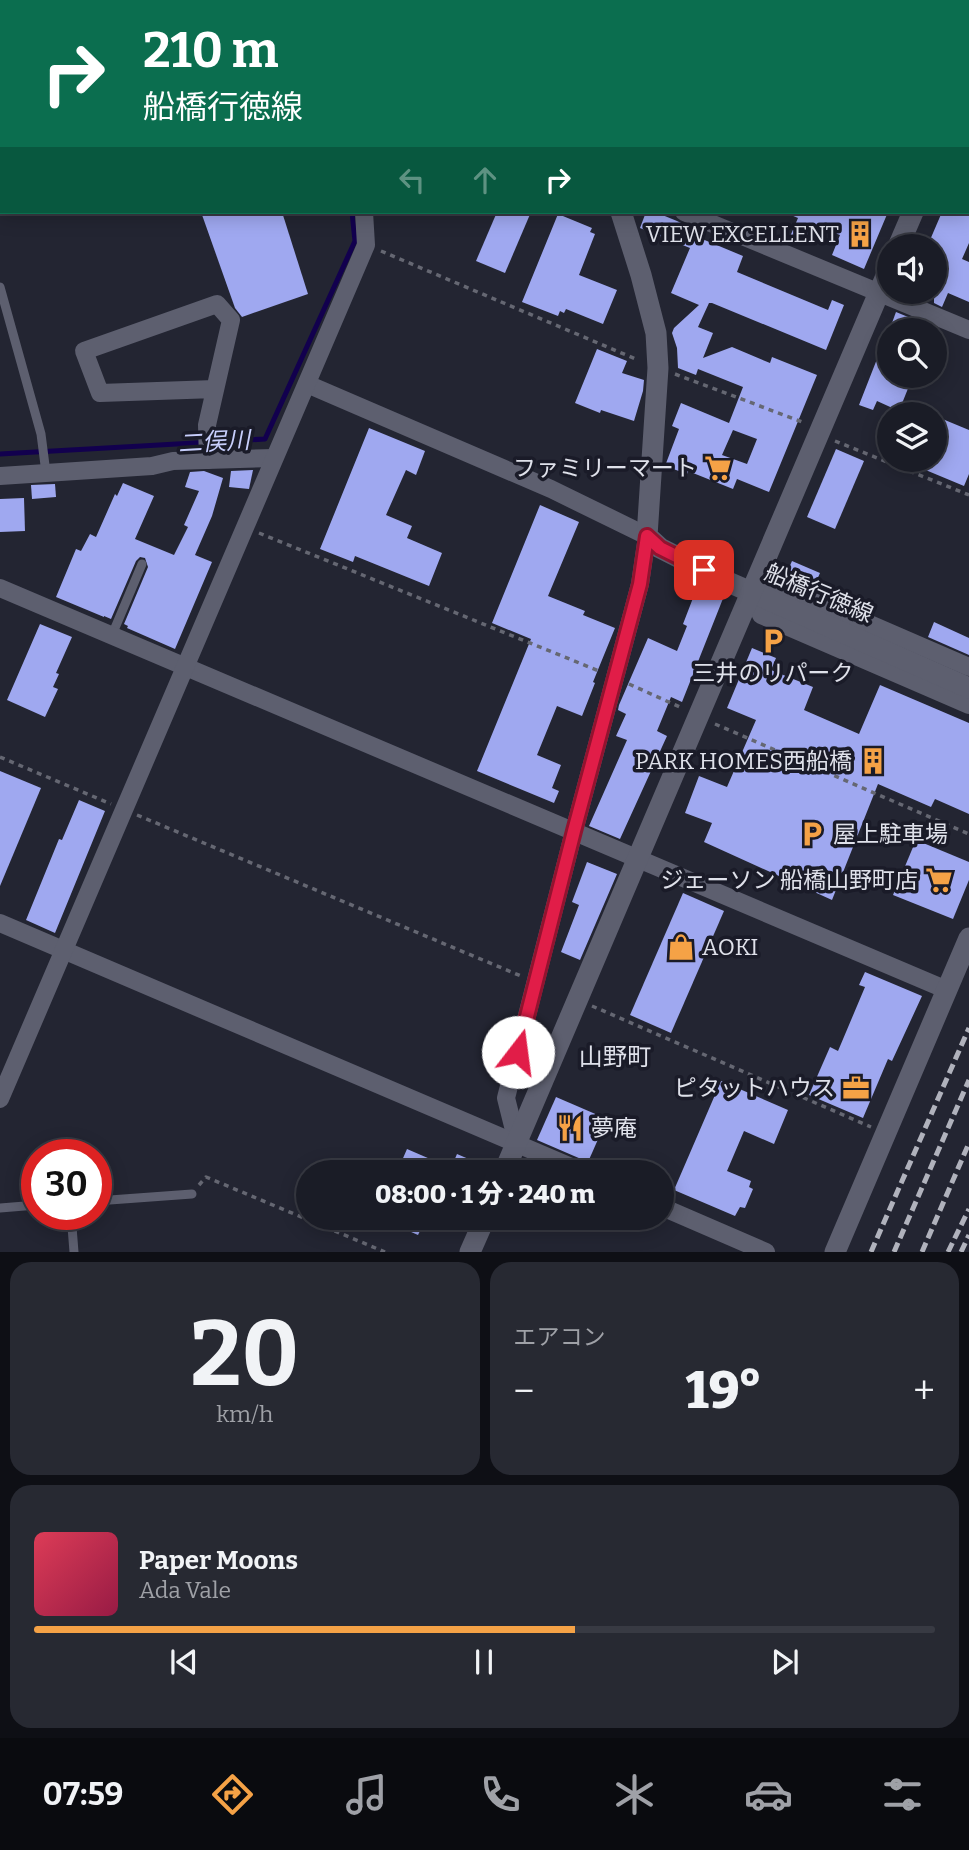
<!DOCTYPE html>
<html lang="ja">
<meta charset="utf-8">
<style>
:root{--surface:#1a1c26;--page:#272932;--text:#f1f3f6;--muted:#9fa1a7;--line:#383a43;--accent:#f5a246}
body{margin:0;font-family:Bitter,"Noto Sans JP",serif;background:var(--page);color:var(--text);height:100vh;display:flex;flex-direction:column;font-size:26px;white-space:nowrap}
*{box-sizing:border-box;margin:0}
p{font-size:23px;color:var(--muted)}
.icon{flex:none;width:38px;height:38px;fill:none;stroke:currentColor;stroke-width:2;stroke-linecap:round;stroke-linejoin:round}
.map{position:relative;height:1252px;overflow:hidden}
.details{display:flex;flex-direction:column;gap:10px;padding:10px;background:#0e0f15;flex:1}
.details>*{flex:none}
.guide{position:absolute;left:0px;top:0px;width:970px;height:214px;box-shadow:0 4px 18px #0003,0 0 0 2px var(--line);background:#0b6e4f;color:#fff;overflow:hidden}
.fabs{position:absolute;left:877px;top:234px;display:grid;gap:14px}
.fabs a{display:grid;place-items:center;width:70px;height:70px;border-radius:50%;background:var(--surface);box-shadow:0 4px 18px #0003,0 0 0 2px var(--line);font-size:35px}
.speed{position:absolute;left:21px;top:1139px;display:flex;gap:14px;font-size:35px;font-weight:700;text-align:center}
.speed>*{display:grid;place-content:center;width:91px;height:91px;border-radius:50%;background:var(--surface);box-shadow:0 4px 18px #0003,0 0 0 2px var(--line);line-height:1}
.speed .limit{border:10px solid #d22;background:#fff;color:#111}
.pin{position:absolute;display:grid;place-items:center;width:60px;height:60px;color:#fff;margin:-30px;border-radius:14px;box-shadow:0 4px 10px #0006}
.me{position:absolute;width:77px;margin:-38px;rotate:15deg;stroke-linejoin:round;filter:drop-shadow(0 0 5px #0008)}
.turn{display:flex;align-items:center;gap:24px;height:147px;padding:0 28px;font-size:32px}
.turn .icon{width:91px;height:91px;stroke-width:2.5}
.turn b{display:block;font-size:49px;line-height:60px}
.lanes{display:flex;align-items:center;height:66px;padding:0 28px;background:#0003;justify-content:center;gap:35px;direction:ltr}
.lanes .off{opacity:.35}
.big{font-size:52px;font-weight:800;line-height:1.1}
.details .card{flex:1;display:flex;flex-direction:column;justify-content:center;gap:10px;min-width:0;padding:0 24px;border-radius:21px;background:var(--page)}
.details .dial{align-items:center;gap:0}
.dial b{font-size:91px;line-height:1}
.song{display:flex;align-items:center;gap:21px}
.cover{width:84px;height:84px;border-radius:10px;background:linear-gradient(135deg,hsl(350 70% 55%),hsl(340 70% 35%))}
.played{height:7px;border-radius:4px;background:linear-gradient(90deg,var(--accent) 60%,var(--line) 60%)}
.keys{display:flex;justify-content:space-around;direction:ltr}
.heat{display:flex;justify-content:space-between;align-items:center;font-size:38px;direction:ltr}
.details .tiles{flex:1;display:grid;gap:10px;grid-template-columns:1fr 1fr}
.card:last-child{grid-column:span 2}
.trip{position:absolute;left:296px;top:1160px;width:378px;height:70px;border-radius:35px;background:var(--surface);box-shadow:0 4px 18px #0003,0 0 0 2px var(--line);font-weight:800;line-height:70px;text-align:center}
.dock{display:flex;height:112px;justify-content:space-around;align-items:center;background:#0a0b0f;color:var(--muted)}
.dock .icon{width:49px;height:49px}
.dock .current{color:var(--accent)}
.dock b{font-size:32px;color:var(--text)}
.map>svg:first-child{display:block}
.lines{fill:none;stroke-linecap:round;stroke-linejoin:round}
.stream{stroke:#12004e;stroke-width:5}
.building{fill:#9fa8f0;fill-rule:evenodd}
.path{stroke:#656772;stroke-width:3.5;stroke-dasharray:5 5;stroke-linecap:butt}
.lane{stroke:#5d5f6f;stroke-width:9}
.street{stroke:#5d5f6f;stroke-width:18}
.secondary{stroke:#5d5f6f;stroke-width:21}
.rail{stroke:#b0b2bc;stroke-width:5;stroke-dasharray:10 5;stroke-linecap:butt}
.route-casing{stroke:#92132f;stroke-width:18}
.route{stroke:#e11d48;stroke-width:12}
.labels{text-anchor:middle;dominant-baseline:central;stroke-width:7;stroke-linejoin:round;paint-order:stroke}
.poi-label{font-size:23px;fill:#dfe1ea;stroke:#1a1b28;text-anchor:end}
.street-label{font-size:23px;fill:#dfe1ea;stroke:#1a1b28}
.water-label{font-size:24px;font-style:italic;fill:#c8cffc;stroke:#1a1b28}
.neighbourhood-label{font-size:24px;fill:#dfe1ea;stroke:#1a1b28}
</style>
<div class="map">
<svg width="969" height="1252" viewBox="0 0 969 1252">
<rect width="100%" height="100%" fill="#232532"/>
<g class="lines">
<!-- stream -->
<g class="stream">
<path d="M340 2V0"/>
<path d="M0 454 265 439 355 241 352 212"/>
</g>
</g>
<!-- building -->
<g class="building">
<path d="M201 212H282L308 294 242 317 235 308Z"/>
<path d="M497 212H531L505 273 476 261Z"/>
<path d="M646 212H655L677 221 685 225 683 231 743 256 737 272 828 310 832 300 844 305 826 350 712 303H709L698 327 713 333 703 358 732 347 770 363 772 357 817 375 769 492 737 479 733 489 688 471 687 474 665 466 679 429 672 426 681 403 729 423 743 387 698 369 696 375 678 368 677 348 672 333 674 328 699 305 671 293 690 248 640 228ZM733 430 757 439 747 464 722 455Z"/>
<path d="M784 212H888L864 269 832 255 840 235 812 224 803 245 789 239 798 218Z"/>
<path d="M942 212H969V243L962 259 969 262V302L948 293 942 307 934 303V247H927Z"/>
<path d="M558 214 592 228 590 232 595 234 579 275 617 290 603 324 566 309 564 313 560 311 558 316 522 302Z"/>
<path d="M896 312 940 330 939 331H889Z"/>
<path d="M888 331 889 376H913L899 411 877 401 873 410 859 405Z"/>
<path d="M597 349 627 361 622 373 644 380 643 391 634 421 601 410 600 413 575 403Z"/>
<path d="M940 418 969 430V474L964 486 904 461 934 460V430Z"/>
<path d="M369 428 425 451 416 475 406 470 386 515 412 526 407 538 442 553 429 586 355 556 353 562 320 549Z"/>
<path d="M836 449 864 461 835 529 807 517Z"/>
<path d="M253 470 249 489 229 487 231 471Z"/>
<path d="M204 471 223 478 212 516 195 555 212 562 175 649 127 628 128 626 124 624 148 567 145 558 140 557 136 561 111 619 104 616V617L56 597 76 549 81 551 90 534 96 537 115 494 117 496 123 483 154 496 135 539 174 555 188 527 184 525 199 491 185 487 190 472Z"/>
<path d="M55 484 56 497 32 499 31 485Z"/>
<path d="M24 498 25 531 0 532V499Z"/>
<path d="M540 505 579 522 548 596 585 611 583 615 615 628 593 682 595 683 582 716 557 706 537 755 561 765 552 788 559 791 554 803 477 771 531 639 492 623Z"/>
<path d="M792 561 820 573 814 587 786 575Z"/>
<path d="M698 585 724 596 682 702 671 697 657 731 667 736 620 839 589 826 627 740 616 736 626 714 618 710 619 705 648 638 677 651 687 626 683 624Z"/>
<path d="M934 622 969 638V655L928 637Z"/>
<path d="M40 624 72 637 56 673 59 674 53 687 58 689 45 717 7 700Z"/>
<path d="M752 648 776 658 771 670 813 687 804 710 859 734 880 685 969 723V814L935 799 931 807 878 784 832 900 704 842 712 823 685 813 699 776 727 787 756 720 727 708Z"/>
<path d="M0 771 41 788 0 886Z"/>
<path d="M79 800 105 811 55 933 26 920 59 839 62 840Z"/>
<path d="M916 840 969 862V880L953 919 893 895Z"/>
<path d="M587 862 617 874 580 960 561 952 579 905 572 902Z"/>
<path d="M683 893 724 911 671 1033 630 1015Z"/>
<path d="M865 972 922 996 892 1061 888 1059 863 1118 809 1095 830 1047 838 1051 865 987 859 985Z"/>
<path d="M721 1081 788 1110 774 1144 744 1131 727 1171 751 1181 749 1187 753 1189 745 1208 740 1207 735 1216 674 1190Z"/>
<path d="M556 1097 607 1119 588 1162 537 1140Z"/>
<path d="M407 1149 451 1168 457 1154 492 1169 491 1172H397Z"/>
<path d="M379 1218H426L418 1235Z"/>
</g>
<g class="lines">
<!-- path -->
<g class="path">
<path d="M381 251 638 360"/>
<path d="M675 374 805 423"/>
<path d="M835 441 969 495"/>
<path d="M259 533 599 671"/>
<path d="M629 684 682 708"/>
<path d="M715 724 969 834"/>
<path d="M0 757 111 804"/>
<path d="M137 815 521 976"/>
<path d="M592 1006 871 1127"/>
<path d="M199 1185 206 1177 385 1252"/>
</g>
<!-- lane -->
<g class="lane">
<path d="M257 2V0"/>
<path d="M0 287 41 434 46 473"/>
<path d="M112 635 142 564"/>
<path d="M96 1201 192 1194"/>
<path d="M0 1208 37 1205"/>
<path d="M71 1214 74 1252"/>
</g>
<!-- street -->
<g class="street">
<path d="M39 0 40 2"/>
<path d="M353 2 354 0"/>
<path d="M0 89 2 86"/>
<path d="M0 195 2 194"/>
<path d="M684 212 969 330"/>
<path d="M307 384 551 489 647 536 640 584 574 831 506 1098 517 1142"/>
<path d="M208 460 207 425 231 320 217 304 84 351 100 393 215 389"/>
<path d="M0 476 152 466 173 461 274 458"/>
<path d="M0 588 947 990"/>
<path d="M969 667 775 583 753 593 761 615 969 705"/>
<path d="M0 923 583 1172"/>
<path d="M0 1099 366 245 364 212"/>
<path d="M662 1207 766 1252"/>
</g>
<!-- secondary -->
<g class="secondary">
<path d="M541 0 542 2"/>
<path d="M968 82 969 79"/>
<path d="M621 212 641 275 656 333 658 368 647 536 660 548 719 578 969 688"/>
<path d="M898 247 913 212"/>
<path d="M504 1172 889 269"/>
<path d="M470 1252 485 1218"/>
<path d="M835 1252 969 938"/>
</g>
<!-- rail -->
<g class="rail">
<path d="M647 0 651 2"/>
<path d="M680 0 684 2"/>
<path d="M706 0 710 2"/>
<path d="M736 0 740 2"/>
<path d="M968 100 969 101"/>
<path d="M968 121 969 122"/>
<path d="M968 135 969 136"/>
<path d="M968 154 969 155"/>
<path d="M871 1252 969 1028"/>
<path d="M894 1252 969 1080"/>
<path d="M922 1252 969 1143"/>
<path d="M948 1252 969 1209"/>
<path d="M961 1252 969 1235"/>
</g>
</g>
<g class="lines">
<defs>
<path id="route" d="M518 1052 574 831 640 584 647 536 660 548 704 570"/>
</defs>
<!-- route casing -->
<use href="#route" class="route-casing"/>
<!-- route -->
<use href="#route" class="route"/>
</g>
<!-- icons -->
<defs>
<symbol id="building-bare" viewBox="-9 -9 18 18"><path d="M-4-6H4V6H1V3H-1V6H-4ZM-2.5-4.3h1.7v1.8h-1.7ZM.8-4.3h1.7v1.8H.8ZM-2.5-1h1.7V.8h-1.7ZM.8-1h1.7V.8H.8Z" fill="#f5a246" stroke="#1a1b28" stroke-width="2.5" paint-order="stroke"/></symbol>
<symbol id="supermarket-bare" viewBox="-9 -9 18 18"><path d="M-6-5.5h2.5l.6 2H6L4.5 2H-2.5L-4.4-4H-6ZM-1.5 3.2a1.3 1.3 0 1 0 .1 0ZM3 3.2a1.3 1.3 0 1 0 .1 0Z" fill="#f5a246" stroke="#1a1b28" stroke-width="2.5" paint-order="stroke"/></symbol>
<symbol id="parking-bare" viewBox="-9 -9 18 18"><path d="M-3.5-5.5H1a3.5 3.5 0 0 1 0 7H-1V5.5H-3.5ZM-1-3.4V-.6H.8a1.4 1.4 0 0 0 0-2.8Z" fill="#f5a246" stroke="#1a1b28" stroke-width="2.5" paint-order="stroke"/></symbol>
<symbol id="shop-bare" viewBox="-9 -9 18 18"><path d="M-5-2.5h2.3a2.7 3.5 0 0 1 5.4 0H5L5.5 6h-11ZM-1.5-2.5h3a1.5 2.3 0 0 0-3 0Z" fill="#f5a246" stroke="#1a1b28" stroke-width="2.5" paint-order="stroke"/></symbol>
<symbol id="office-bare" viewBox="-9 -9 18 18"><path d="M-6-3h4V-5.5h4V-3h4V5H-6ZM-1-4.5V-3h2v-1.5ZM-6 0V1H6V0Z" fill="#f5a246" stroke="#1a1b28" stroke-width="2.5" paint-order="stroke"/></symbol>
<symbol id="restaurant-bare" viewBox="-9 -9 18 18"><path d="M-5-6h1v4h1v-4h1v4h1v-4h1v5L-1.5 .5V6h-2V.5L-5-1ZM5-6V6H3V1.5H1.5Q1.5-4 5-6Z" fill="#f5a246" stroke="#1a1b28" stroke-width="2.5" paint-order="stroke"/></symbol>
</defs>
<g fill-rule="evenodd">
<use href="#building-bare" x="841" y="215" width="38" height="38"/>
<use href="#supermarket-bare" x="699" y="449" width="38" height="38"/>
<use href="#parking-bare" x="754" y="622" width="38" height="38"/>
<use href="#building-bare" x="854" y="742" width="38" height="38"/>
<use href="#parking-bare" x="793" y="815" width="38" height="38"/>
<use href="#supermarket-bare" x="920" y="861" width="38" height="38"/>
<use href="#shop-bare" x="662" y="928" width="38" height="38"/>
<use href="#office-bare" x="837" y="1069" width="38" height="38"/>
<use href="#restaurant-bare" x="551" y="1109" width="38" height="38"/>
</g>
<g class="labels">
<!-- poi labels -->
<g class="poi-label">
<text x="839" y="234">VIEW EXCELLENT</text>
<text x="697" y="468">ファミリーマート</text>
<text x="773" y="673" text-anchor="middle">三井のリパーク</text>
<text x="852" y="761">PARK HOMES西船橋</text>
<text x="833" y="834" text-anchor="start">屋上駐車場</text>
<text x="918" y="880">ジェーソン 船橋山野町店</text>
<text x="702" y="947" text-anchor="start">AOKI</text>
<text x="835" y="1088">ピタットハウス</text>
<text x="591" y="1128" text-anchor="start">夢庵</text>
</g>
<!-- street labels -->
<g class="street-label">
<text transform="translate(819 593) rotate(23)">船橋行徳線</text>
</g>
<!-- water labels -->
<g class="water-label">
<text transform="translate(214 442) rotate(-3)">二俣川</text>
</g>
<!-- neighbourhood labels -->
<g class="neighbourhood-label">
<text x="615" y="1057">山野町</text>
</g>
</g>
</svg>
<div class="fabs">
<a><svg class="icon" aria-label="sound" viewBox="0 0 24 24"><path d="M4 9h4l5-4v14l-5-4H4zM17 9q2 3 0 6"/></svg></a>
<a><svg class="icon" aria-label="search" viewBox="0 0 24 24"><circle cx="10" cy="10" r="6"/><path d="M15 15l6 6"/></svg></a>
<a><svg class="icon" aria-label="layers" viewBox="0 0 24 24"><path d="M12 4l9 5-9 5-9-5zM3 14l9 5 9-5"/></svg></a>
</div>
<div class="speed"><div class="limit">30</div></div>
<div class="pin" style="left:704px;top:570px;background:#d93025"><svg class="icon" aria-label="arrive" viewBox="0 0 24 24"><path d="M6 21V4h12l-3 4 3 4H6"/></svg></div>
<svg class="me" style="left:518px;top:1052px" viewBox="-20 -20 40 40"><circle r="19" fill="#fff"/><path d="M0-13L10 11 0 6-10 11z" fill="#e11d48"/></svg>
<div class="trip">08:00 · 1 分 · 240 m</div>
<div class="guide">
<div class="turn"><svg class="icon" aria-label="right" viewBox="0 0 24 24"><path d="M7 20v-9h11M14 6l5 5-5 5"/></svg><div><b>210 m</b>船橋行徳線</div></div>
<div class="lanes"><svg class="icon off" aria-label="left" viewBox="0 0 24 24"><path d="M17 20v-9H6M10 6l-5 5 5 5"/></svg><svg class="icon off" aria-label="ahead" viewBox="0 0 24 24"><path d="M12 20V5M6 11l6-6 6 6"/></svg><svg class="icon" aria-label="right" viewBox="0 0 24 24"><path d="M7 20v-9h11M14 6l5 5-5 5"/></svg></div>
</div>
</div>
<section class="details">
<div class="tiles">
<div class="card dial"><b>20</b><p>km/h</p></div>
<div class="card"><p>エアコン</p>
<div class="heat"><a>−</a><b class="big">19°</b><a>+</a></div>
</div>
<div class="card">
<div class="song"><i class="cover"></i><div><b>Paper Moons</b><p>Ada Vale</p></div></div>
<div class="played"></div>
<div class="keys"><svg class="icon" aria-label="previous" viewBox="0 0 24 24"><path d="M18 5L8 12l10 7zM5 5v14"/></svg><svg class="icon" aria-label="pause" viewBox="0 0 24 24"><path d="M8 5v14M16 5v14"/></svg><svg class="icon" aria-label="next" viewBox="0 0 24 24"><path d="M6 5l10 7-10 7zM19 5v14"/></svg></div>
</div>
</div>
</section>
<nav class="dock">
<b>07:59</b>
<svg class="icon current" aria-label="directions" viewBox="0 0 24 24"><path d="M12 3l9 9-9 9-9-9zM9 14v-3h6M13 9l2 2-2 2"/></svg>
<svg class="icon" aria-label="music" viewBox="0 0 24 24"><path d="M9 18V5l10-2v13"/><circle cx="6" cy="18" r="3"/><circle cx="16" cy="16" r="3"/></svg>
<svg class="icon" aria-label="phone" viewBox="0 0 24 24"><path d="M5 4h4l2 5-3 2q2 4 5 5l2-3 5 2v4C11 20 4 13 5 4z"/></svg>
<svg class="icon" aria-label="climate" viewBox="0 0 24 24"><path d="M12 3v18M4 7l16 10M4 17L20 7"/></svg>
<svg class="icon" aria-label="car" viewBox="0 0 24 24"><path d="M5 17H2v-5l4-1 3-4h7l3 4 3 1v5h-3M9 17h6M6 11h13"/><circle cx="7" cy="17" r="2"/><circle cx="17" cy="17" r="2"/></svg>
<svg class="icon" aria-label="filters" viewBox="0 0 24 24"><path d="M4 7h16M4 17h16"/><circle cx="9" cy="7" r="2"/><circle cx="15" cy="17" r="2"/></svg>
</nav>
